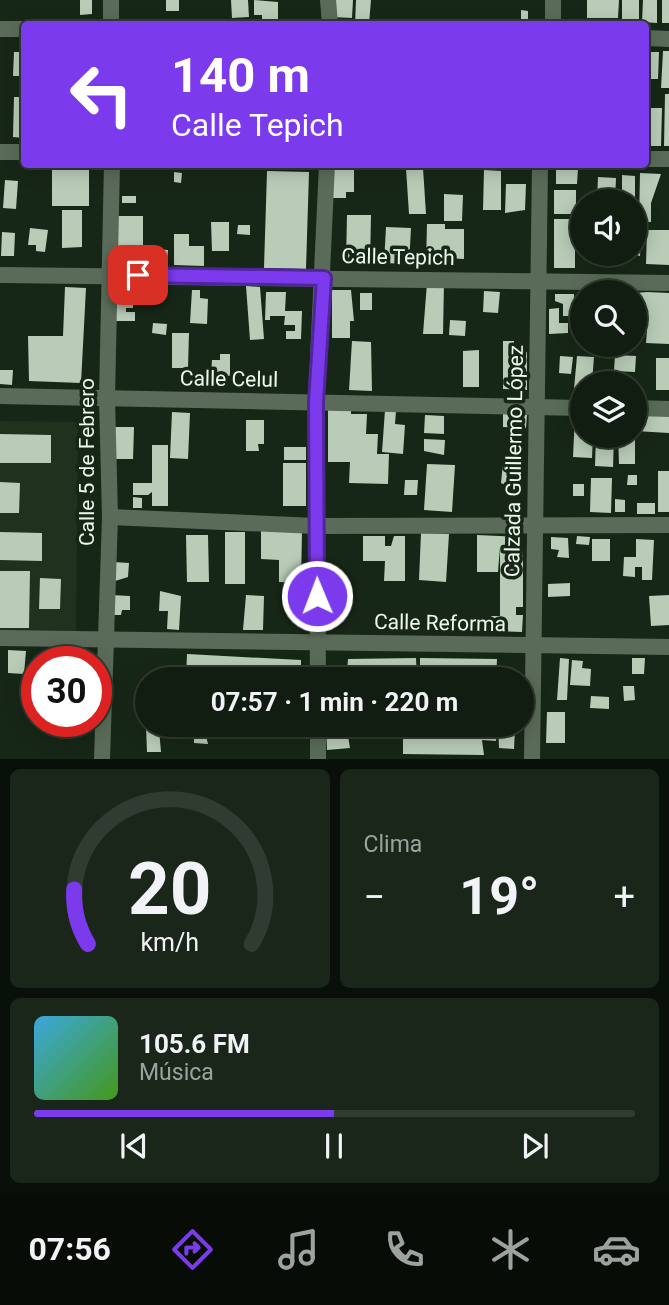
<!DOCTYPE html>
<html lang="es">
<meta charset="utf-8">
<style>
:root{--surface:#111d11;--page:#1a261a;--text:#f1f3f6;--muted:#9ca29f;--line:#303b31;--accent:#7c3aed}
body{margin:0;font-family:Roboto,sans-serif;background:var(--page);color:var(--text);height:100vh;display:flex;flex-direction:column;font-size:26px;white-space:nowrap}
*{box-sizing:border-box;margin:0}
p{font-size:23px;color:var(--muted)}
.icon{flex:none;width:38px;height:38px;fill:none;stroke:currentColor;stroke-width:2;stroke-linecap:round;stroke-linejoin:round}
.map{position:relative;height:759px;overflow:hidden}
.side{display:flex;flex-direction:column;gap:10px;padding:10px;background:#091009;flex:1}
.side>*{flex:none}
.banner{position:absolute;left:21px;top:21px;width:628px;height:147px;border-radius:7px;box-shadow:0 4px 18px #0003,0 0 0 2px var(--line);background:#7c3aed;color:#fff;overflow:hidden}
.buttons{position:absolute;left:570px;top:189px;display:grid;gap:14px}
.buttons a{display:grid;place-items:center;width:77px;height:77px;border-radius:50%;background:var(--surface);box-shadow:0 4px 18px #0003,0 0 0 2px var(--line);font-size:35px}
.speed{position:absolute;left:21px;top:646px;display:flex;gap:14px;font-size:35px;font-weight:700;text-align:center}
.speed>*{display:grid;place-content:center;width:91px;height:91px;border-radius:50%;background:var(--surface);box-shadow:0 4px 18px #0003,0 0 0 2px var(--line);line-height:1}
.speed .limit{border:10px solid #d22;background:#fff;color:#111}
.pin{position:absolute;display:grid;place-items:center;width:60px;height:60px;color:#fff;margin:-30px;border-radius:14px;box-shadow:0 4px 10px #0006}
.me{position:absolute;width:77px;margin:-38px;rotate:359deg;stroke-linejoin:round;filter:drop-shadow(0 0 5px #0008)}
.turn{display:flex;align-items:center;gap:24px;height:147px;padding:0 35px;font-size:32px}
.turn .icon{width:91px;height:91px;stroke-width:2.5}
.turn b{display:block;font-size:49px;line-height:60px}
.big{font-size:52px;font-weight:700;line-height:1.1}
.side .card{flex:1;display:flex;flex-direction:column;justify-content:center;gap:10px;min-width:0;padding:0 24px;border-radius:10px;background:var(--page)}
.side .dial{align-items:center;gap:0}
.dial svg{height:182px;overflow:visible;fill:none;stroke:var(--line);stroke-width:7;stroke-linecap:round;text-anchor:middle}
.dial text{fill:var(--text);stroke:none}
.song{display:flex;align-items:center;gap:21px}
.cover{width:84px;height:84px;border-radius:10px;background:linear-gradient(135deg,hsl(200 70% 55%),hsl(100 70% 35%))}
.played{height:7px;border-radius:4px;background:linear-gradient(90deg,var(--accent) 50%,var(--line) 50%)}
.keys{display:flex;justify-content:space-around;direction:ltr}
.heat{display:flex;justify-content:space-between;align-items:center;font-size:38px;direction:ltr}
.side .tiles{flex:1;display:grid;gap:10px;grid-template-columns:1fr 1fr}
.card:last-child{grid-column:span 2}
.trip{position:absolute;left:135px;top:667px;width:399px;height:70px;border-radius:35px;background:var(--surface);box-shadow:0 4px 18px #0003,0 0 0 2px var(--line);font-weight:700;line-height:70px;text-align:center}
.menu{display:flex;height:112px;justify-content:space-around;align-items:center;background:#070c07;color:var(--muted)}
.menu .icon{width:49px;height:49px}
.menu .on{color:var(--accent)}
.menu b{font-size:32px;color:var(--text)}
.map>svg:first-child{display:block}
.built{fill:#1e321e}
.building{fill:#b9ccb8}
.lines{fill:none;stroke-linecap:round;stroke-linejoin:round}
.minor{stroke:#5a6c59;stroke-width:16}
.route-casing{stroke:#51269a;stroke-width:18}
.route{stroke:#7c3aed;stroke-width:12}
.labels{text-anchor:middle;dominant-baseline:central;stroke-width:7;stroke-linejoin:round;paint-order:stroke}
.street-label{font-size:21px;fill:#eef8ed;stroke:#172717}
</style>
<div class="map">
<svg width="669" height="759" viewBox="0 0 669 759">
<rect width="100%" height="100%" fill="#172717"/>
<!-- built -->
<path class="built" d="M0 421 78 422 76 634 0 633Z"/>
<!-- building -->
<g class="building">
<path d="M80 0H92V14L80 15Z"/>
<rect x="166" y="0" width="13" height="11"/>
<path d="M231 0H248L249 17 232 18Z"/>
<path d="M254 0 278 2V22H262V15H254Z"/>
<path d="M332 0H353L352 18 331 17Z"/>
<path d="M356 0H371L369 24H355Z"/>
<path d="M587 0H619L618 18H587Z"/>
<path d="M622 0H639V22L622 23Z"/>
<path d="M643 0H657V23L642 22Z"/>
<rect x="662" y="0" width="7" height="23"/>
<path d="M521 10 528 11V23H521Z"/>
<path d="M663 51H669V88H661Z"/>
<path d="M14 52H24V76H13Z"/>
<path d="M647 52H659L658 79H646Z"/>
<path d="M665 94H669V146H664Z"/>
<path d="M14 97H24V138L13 137Z"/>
<path d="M649 108H662L661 146H648Z"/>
<path d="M89 166V206H52V167Z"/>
<path d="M333 168H354V192H346V198H333Z"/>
<path d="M406 168H423L426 214H409Z"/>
<path d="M556 168H578L577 184H556Z"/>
<path d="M484 170 501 171V210H483Z"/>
<path d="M267 171 309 172 306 269 264 268Z"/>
<path d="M174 172 182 173 181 183 174 182Z"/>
<path d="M640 173 661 174 651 203V222H639Z"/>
<path d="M622 175 635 176V201H622Z"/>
<path d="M598 177 616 178 615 201H597Z"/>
<path d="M5 180 18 181 16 209 3 208Z"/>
<path d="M506 184H526L525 210 505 213Z"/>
<rect x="554" y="190" width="22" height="24"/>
<path d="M444 194 463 195 462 221H444Z"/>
<rect x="122" y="196" width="14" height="7"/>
<path d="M62 210H82V247L62 248Z"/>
<path d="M347 215H371L370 264 346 263Z"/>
<rect x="117" y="216" width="26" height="51"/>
<rect x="554" y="219" width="21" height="49"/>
<path d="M211 222H229V251H212Z"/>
<path d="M427 224H445V229H464V259L444 258V264H426Z"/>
<path d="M238 225H250V235L237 234Z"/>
<path d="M386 227 411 228 409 264 384 263Z"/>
<path d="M30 228 48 230 45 252 36 251V245H28Z"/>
<path d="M647 230H669V265L646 264Z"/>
<path d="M2 232 15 233 14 256H1Z"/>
<path d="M174 234H189V246H204V266L174 265Z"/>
<path d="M635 234H641L640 256 635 255Z"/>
<path d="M156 249 168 250 167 266 148 261V255H156Z"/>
<path d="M597 254H615L614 266H597Z"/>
<path d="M427 283H444L443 334H423Z"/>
<path d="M246 286 260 287 264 339 250 340Z"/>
<path d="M65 287 86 288 81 383 29 381 28 336H63Z"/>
<path d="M112 290 134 291 133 308H126V312H135V321H111Z"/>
<path d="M192 290H200V298L208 299 207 324 190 323Z"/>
<path d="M332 290H351L354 321H350V338H332Z"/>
<path d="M484 291 500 292 498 313 483 312Z"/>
<path d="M266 292H286L285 311H302L301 339H286V331H295V325H284L285 316H270V320H265Z"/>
<path d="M647 292 669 293V344L646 343 647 330H635V293Z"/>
<rect x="360" y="293" width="12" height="17"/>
<path d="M555 294H574V316H563V304L555 301Z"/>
<path d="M559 308V323H568V333L549 334V309Z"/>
<path d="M450 320 466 321 465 336 449 335Z"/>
<path d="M153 323 167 324 166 335 152 333Z"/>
<path d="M172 333H189L188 368H172Z"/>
<path d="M352 341 371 342 372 391 349 390Z"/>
<path d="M503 341H514V352H527V390L503 389Z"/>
<path d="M479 350V387H463V351Z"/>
<path d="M220 354H230V376L211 375 212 360H220Z"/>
<path d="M615 355 636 356 635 372 614 371Z"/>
<path d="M560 356 573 357 571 374 559 373Z"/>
<path d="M577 356 594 357 592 383H583V390L574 389Z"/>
<rect x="656" y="358" width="13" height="32"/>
<path d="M0 370H13L12 385 0 384Z"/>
<path d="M328 409H351V414H367L366 434H378L377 454H389L388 484 349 483 350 462H328Z"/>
<path d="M385 410 396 411 395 424 405 425 403 454 382 452Z"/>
<path d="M172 412 190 413 188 459 170 458Z"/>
<path d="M635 413 669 415V433L635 431Z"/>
<path d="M503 414 527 415 526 428 503 427Z"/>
<path d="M425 415 444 416V434L424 433Z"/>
<path d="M575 415H583V436H593L592 458 573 457Z"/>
<path d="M246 420H264V444H258L259 451H246Z"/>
<path d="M113 427H134L133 459H113Z"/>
<path d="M0 434 51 435V463H0Z"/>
<path d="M596 436H614L613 467 595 466Z"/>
<path d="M618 436H635V464H619Z"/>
<path d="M424 439 445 440 444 455 424 451Z"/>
<path d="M152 445H168V506H152V492L148 495H133V483H152Z"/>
<rect x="284" y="447" width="22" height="13"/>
<rect x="283" y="463" width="23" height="43"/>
<path d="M503 463 524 465 523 477H514L513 489 501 483Z"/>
<path d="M427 464 455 465 452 512 424 510Z"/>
<rect x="658" y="471" width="11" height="41"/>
<path d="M628 475H637V485H627Z"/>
<path d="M591 478H612L611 513 590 512Z"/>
<path d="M405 480H418L417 495H404Z"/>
<path d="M0 482 20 483 19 513H0Z"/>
<rect x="573" y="484" width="11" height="12"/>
<path d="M133 497 142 498V508H133Z"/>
<path d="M615 499 625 500V512H615Z"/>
<rect x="637" y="503" width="18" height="11"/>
<path d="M261 530 302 531 301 583 279 582V560L261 559Z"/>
<path d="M0 532 42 533V561L0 560Z"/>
<rect x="225" y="532" width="20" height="52"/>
<path d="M421 533 449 534 446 582 419 580Z"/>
<path d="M186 535H208L209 582H187Z"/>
<path d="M477 535 523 537V607H516V615H523L522 632 490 631 491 616H500V547L498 572H477Z"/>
<path d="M363 536H385V546H391L394 536H405V581H384L385 561H363Z"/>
<path d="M577 536 590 537 589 545 576 544Z"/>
<path d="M551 537 568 538 569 558 557 557 559 550 551 549Z"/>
<rect x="592" y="539" width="18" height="22"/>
<path d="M636 539 654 540 652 580H642V567H635V577L623 576 624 557H636Z"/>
<path d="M113 562 129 563 128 577 112 582Z"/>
<path d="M0 571H30L29 628H0Z"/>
<path d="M40 578 61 579 60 609H39Z"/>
<path d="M570 583V596L548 597V584Z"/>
<path d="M160 591 181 596 179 630 167 629 168 611H159Z"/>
<path d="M111 595 130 596V610H122L121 615H110Z"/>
<path d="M246 595 264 596 263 630H243Z"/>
<path d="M669 595V625L651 626 649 596Z"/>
<path d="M8 650 26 651 24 674 8 673Z"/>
<path d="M187 654 301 660V679H186Z"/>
<path d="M416 658 417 679H332V671L347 672 348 659Z"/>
<path d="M420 658 497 659 496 679H420Z"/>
<path d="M560 658 569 659 567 700H557Z"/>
<path d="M632 658H645L644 674H632Z"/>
<path d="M572 660 583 661 582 668 591 669 590 686 570 685Z"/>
<path d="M140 684 147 687V699L137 700Z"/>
<path d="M623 686H634L635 700 624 701Z"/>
<path d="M591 696 609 697V709L590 708Z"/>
<path d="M140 705H147V718L139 717Z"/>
<path d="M547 712H565V743H546Z"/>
<path d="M326 724H346L350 748 327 750Z"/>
<path d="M393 724H497L496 741 482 740 484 755 403 754V739L393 738Z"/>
<path d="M498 724H521V730L515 729 514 749 499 748Z"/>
<path d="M146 726 159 729 161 752H147Z"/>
<path d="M205 732 208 744 194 743V733Z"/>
</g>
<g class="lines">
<!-- minor -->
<g class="minor">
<path d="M111 0V24"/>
<path d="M328 0 330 24"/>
<path d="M553 24V0"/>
<path d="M0 29H24"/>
<path d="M646 38 669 39"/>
<path d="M0 152H24"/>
<path d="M646 159H669"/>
<path d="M0 275 669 283"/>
<path d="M0 396 583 408"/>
<path d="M635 408 669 409"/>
<path d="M110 517 316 526 669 525"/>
<path d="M0 638 669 647"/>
<path d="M318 679 316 402 327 164"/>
<path d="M318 724V759"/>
<path d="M102 759 110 517 107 398 112 164"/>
<path d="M532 759 540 164"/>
</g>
</g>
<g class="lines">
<defs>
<path id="route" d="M138 275 324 278 316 402 317 596"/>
</defs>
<!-- route casing -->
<use href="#route" class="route-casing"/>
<!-- route -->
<use href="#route" class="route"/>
</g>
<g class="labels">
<!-- street labels -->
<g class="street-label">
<text transform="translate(398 257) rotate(1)">Calle Tepich</text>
<text transform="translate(229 379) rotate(1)">Calle Celul</text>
<text transform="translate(514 461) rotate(-89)">Calzada Guillermo López</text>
<text transform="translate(87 462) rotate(-90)">Calle 5 de Febrero</text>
<text transform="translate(440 623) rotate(1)">Calle Reforma</text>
</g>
</g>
</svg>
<div class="buttons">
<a><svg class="icon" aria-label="sound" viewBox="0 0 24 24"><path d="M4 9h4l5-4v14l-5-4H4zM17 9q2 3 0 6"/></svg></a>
<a><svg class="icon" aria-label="search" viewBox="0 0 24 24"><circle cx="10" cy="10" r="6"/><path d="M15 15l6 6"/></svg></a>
<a><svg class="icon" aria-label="layers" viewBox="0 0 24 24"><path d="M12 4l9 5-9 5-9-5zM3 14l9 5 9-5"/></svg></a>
</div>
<div class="speed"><div class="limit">30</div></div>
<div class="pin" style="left:138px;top:275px;background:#d93025"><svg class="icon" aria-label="arrive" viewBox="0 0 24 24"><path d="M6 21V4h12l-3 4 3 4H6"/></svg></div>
<svg class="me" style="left:317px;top:596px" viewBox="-20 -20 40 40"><circle r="17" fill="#7c3aed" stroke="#fff" stroke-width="3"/><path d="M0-11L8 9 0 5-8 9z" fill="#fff"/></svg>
<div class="trip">07:57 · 1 min · 220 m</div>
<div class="banner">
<div class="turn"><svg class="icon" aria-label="left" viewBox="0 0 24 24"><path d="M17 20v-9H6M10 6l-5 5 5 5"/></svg><div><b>140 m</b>Calle Tepich</div></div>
</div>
</div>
<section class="side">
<div class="tiles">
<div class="card dial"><svg viewBox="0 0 100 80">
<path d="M14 69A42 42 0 1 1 86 69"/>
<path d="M14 69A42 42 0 0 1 8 45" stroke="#7c3aed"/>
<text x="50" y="56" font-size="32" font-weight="700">20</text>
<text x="50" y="72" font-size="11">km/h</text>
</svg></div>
<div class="card"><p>Clima</p>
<div class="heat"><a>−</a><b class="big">19°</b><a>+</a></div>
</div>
<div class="card">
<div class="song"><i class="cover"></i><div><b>105.6 FM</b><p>Música</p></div></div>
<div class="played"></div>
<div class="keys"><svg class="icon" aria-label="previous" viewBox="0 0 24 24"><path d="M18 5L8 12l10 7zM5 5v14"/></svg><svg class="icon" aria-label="pause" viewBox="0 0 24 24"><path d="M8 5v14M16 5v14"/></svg><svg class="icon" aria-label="next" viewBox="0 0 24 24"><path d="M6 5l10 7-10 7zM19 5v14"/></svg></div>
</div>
</div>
</section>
<nav class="menu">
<b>07:56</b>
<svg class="icon on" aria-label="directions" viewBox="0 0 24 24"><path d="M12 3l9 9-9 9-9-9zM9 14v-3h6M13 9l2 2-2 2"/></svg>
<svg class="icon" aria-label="music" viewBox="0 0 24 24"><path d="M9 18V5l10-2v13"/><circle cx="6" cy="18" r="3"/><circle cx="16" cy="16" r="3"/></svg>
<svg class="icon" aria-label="phone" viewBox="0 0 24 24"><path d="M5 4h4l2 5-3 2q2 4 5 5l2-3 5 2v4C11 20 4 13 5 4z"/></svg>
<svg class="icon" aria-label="climate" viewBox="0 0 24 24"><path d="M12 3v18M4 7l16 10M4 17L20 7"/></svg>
<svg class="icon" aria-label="car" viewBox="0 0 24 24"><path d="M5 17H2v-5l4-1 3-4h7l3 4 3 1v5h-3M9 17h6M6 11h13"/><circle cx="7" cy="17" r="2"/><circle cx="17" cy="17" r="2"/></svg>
</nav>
